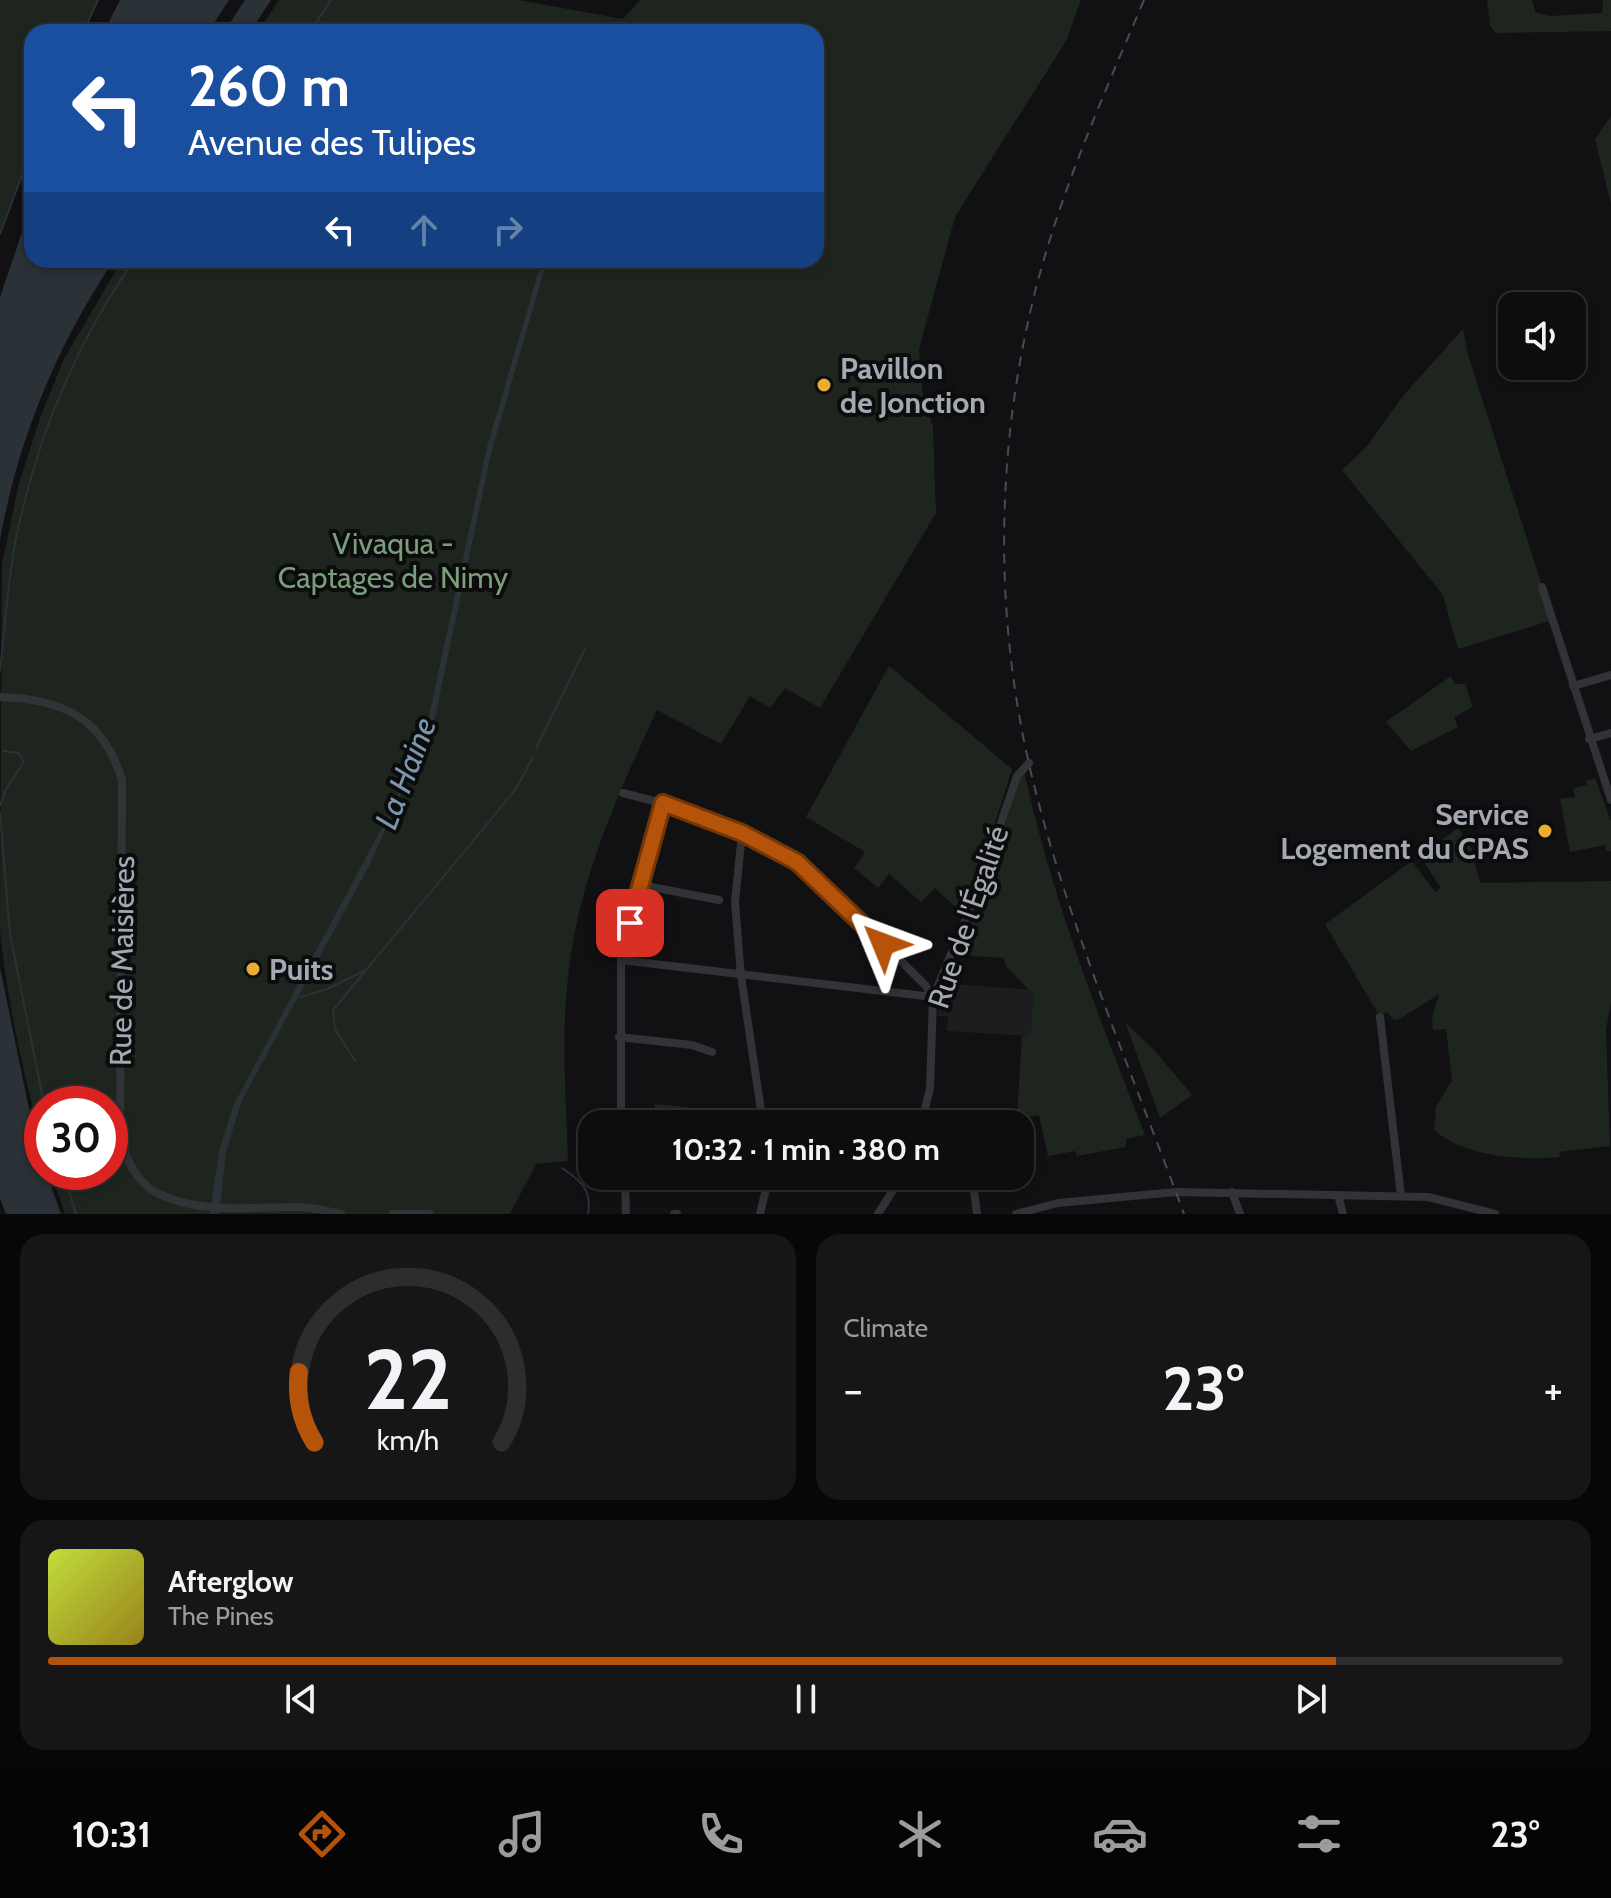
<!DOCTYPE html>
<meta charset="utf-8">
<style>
:root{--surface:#0d0d0e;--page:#161617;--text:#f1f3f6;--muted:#9a9c9e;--line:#2d2d2e;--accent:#b45309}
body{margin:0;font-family:Cabin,sans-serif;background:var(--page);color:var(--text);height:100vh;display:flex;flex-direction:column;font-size:30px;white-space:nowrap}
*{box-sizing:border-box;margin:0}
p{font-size:26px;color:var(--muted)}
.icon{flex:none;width:44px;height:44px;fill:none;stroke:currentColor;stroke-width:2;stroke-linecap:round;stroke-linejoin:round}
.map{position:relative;height:1214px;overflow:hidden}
.side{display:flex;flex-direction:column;gap:20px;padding:20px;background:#070708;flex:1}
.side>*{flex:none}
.guide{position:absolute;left:24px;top:24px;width:800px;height:244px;border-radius:24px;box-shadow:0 4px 12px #0003,0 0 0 2px var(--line);background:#1a4fa0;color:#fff;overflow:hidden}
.controls{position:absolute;left:1498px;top:292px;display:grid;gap:16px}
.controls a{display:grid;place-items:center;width:88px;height:88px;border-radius:16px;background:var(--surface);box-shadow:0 4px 12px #0003,0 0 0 2px var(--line);font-size:40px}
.speed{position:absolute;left:24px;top:1086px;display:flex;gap:16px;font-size:40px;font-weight:700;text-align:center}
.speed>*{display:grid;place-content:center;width:104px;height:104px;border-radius:50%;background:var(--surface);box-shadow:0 4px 12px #0003,0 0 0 2px var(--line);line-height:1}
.speed .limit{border:12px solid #d22;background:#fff;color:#111}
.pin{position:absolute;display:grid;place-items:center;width:68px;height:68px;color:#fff;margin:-34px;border-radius:16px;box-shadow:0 4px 12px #0006}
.me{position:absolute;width:88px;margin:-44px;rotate:314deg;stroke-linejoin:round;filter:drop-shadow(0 0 6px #0008)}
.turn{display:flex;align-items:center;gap:28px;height:168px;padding:0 32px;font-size:36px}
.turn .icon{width:104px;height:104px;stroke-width:2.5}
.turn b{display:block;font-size:56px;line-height:68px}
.lanes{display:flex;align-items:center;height:76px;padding:0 32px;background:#0003;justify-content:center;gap:40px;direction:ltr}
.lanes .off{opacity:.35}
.big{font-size:60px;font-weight:800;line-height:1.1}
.side .tile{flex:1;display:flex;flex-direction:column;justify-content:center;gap:12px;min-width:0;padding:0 28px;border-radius:24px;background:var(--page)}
.side .dial{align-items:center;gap:0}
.dial svg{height:208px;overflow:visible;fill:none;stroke:var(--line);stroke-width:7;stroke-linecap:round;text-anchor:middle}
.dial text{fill:var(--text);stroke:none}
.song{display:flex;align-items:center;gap:24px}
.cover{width:96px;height:96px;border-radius:12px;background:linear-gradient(135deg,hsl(70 70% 55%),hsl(50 70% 35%))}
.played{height:8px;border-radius:4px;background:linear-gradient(90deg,var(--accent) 85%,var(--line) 85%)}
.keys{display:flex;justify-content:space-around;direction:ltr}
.heat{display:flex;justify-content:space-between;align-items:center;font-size:44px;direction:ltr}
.side .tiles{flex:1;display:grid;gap:20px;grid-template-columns:1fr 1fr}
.tile:last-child{grid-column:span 2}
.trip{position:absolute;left:578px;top:1110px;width:456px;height:80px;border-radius:24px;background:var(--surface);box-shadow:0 4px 12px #0003,0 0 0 2px var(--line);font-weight:800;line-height:80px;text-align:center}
.tab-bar{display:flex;height:128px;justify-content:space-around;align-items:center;background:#050506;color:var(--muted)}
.tab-bar .icon{width:56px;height:56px}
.tab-bar .current{color:var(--accent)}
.tab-bar b{font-size:36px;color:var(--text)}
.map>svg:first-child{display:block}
.built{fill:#1d1d1f}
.green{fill:#1e251e}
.water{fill:#2a3238}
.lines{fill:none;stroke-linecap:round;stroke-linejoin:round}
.stream{stroke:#2a3238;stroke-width:2}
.street{stroke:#323337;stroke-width:8}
.rail{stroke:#494b50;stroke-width:2;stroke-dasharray:10 8;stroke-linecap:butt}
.route-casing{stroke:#753606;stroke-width:20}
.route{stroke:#b45309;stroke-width:14}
.poi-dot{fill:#ecac30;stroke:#0c0c0d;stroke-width:3}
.labels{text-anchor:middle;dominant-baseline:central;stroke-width:8;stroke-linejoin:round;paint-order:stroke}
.poi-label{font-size:30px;font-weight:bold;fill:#a3a8b3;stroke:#0c0c0d;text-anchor:start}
.park-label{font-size:30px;fill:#7a9e7c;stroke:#0c0c0d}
.street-label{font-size:30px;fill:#a3a8b3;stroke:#0c0c0d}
.water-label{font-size:32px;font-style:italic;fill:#7a96ae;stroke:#0c0c0d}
</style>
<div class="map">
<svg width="1611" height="1214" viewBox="0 0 1611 1214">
<rect width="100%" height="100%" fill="#111113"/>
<!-- built -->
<path class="built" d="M946 979H951V984L1034 990 1030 1036 947 1031 948 1017 937 1016Z"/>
<!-- green -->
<g class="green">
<path d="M0 0H98L83 32H32V149L0 234Z"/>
<path d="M279 0H519L623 19 640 0H1081L1066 41 955 217 919 349 922 389 933 427 936 513 820 708 785 688 770 708 750 696 721 744 657 710C617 796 578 881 568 977 561 1037 566 1100 568 1161L536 1164 510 1214H65L51 1172H110V1104H42V1142C23 1073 7 1001 0 929L2 564 19 483 40 418 64 359 122 260H816V32H258Z"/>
<path d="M1487 0H1532L1535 12 1549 16 1602 13 1603 0H1611V31L1496 33 1490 26Z"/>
<path d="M1611 116V204L1595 139Z"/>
<path d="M1463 329 1468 355 1553 620 1458 649 1443 595 1342 470 1368 445 1403 396Z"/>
<path d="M889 666 1012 769 977 880 980 884 967 918 935 888 921 902 889 874 878 888 854 868 865 852 806 817Z"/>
<path d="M1451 676 1455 684H1465L1473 707 1454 717 1458 727 1411 751 1386 722Z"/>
<path d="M1021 775H1025C1052 899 1099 1017 1145 1135L1126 1139V1147L1077 1156 1075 1151 1048 1156 1039 1115 1017 1119 1022 1036H1030L1034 991 1029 990 1006 966 1004 958 956 955 982 895Z"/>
<path d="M1595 778 1611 821V851H1606L1605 845 1570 852 1560 799 1575 797 1573 788 1587 785 1586 781Z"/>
<path d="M1458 828 1471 847 1480 883 1611 881V1002L1606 1030 1610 1146 1559 1152 1560 1157C1521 1160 1466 1158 1434 1130L1436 1107 1452 1080 1446 1029 1433 1030 1432 1019 1439 994 1400 1019 1395 1020 1386 1012 1380 1017 1325 924 1412 861 1435 892 1441 888 1420 856Z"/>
<path d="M1125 1022 1155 1051 1192 1095 1160 1118Z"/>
<path d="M655 1104 693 1108 692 1124H653Z"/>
</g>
<!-- water -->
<g class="water">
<path d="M120 0H229L208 32H104Z"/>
<path d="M245 0H271L250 32H224Z"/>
<path d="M32 203V260H114C57 345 18 439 0 540V297Z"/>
<path d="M542 260H547L491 454 435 717 369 866 242 1100 226 1152 219 1214H210L219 1151 233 1106 385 822 418 747 429 716 487 447Z"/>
<path d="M0 968 42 1172H46L61 1214H6L0 1198Z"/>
</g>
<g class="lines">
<!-- stream -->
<g class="stream">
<path d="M83 32 98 0"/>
<path d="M310 32 331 0"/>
<path d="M0 234 32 149"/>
<path d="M0 671C5 629 7 586 15 544 35 442 75 345 134 260"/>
<path d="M536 748 585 649"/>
<path d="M0 806 6 789 24 762 19 753 3 751"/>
<path d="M0 813 10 934 44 1104"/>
<path d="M300 997 327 989 364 971"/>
<path d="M355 1061 335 1029 333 1010 516 789 533 757"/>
<path d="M562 1168C581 1181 592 1189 588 1214"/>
<path d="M63 1172 76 1214"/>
</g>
<!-- street -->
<g class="street">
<path d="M1542 587 1611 800"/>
<path d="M1573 686 1611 675"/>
<path d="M0 697C62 699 103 717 122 780L120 1131C123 1154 132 1174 150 1189 192 1214 243 1208 292 1207 308 1206 325 1210 341 1214"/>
<path d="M1589 739 1611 733"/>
<path d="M623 793C675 806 757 829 798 863 844 900 884 945 926 986L933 997"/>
<path d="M742 833 735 902 741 976 763 1124"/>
<path d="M641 885 719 900"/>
<path d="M621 960 933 997"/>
<path d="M1380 1017 1401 1196"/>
<path d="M619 1037 692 1045 712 1052"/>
<path d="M621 1124V960L663 803"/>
<path d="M921 1124 930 1089 933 997 978 890 1017 776 1029 763"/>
<path d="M625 1176 626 1214"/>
<path d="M972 1176 977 1214"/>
<path d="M1232 1192 1240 1214"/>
<path d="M1338 1195 1343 1214"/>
<path d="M393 1214H430"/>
<path d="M674 1214H677"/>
<path d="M760 1214 769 1176"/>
<path d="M878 1214 902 1176"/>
<path d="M1016 1214 1058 1203 1176 1192 1428 1197 1495 1214"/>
</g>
<!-- rail -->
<path class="rail" d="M1144 0C1099 106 1052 210 1028 322 996 466 996 620 1029 764 1064 916 1130 1067 1184 1214"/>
</g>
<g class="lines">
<defs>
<path id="route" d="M630 923 663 803 742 833 797 862 883 944"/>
</defs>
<!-- route casing -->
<use href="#route" class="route-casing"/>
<!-- route -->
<use href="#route" class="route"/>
</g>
<!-- markers -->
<g class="poi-dot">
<circle cx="824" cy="385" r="8"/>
<circle cx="1545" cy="831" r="8"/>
<circle cx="253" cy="969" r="8"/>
</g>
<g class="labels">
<!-- poi labels -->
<g class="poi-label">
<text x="840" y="368">Pavillon<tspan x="840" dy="34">de Jonction</tspan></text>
<text x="1529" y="814" text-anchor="end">Service<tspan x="1529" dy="34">Logement du CPAS</tspan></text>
<text x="269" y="969">Puits</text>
</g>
<!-- park labels -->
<g class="park-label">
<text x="393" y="543">Vivaqua -<tspan x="393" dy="34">Captages de Nimy</tspan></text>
</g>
<!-- street labels -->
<g class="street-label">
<text transform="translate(968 917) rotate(-71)">Rue de l'Égalité</text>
<text transform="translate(122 961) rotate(-89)">Rue de Maisières</text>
</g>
<!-- water labels -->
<g class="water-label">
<text transform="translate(405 773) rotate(-69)">La Haine</text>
</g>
</g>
</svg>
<div class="controls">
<a><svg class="icon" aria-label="sound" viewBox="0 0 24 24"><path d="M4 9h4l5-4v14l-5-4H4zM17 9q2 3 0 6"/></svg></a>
</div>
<div class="speed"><div class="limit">30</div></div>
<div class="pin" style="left:630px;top:923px;background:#d93025"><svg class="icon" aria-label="arrive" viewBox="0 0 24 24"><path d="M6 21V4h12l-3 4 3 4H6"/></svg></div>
<svg class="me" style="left:883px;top:944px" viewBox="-20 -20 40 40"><path d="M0-17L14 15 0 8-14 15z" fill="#b45309" stroke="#fff" stroke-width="4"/></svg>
<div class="trip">10:32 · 1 min · 380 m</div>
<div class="guide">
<div class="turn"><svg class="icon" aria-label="left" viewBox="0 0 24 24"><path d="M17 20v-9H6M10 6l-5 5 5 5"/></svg><div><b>260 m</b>Avenue des Tulipes</div></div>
<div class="lanes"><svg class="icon" aria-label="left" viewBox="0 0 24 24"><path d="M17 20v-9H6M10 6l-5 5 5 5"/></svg><svg class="icon off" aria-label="ahead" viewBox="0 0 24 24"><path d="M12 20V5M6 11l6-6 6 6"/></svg><svg class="icon off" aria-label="right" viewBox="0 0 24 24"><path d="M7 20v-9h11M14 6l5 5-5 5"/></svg></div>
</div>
</div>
<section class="side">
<div class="tiles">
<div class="tile dial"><svg viewBox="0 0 100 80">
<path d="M14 69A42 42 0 1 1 86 69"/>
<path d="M14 69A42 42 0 0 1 8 42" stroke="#b45309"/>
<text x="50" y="56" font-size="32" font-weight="700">22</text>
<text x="50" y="72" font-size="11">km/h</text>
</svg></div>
<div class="tile"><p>Climate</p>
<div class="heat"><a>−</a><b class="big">23°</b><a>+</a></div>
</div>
<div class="tile">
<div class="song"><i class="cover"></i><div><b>Afterglow</b><p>The Pines</p></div></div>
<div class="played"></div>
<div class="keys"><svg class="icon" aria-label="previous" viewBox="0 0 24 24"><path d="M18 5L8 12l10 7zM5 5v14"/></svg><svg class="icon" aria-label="pause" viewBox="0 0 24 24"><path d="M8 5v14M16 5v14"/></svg><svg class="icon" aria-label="next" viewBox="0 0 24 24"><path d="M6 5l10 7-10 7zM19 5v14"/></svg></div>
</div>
</div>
</section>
<nav class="tab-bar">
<b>10:31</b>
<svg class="icon current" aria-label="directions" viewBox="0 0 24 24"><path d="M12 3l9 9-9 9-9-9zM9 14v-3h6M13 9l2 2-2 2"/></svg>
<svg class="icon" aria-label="music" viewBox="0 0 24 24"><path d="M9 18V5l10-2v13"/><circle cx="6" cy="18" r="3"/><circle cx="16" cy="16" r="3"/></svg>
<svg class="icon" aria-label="phone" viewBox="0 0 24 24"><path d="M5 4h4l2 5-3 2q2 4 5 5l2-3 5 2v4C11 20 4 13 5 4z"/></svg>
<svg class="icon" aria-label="climate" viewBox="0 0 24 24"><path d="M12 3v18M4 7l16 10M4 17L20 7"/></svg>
<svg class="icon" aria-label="car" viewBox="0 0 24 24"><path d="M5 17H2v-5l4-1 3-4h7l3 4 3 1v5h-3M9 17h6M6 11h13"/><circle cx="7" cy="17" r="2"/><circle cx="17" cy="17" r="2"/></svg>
<svg class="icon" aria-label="filters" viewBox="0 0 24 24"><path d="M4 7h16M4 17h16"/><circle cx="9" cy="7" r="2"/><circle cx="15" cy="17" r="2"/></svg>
<b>23°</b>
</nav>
